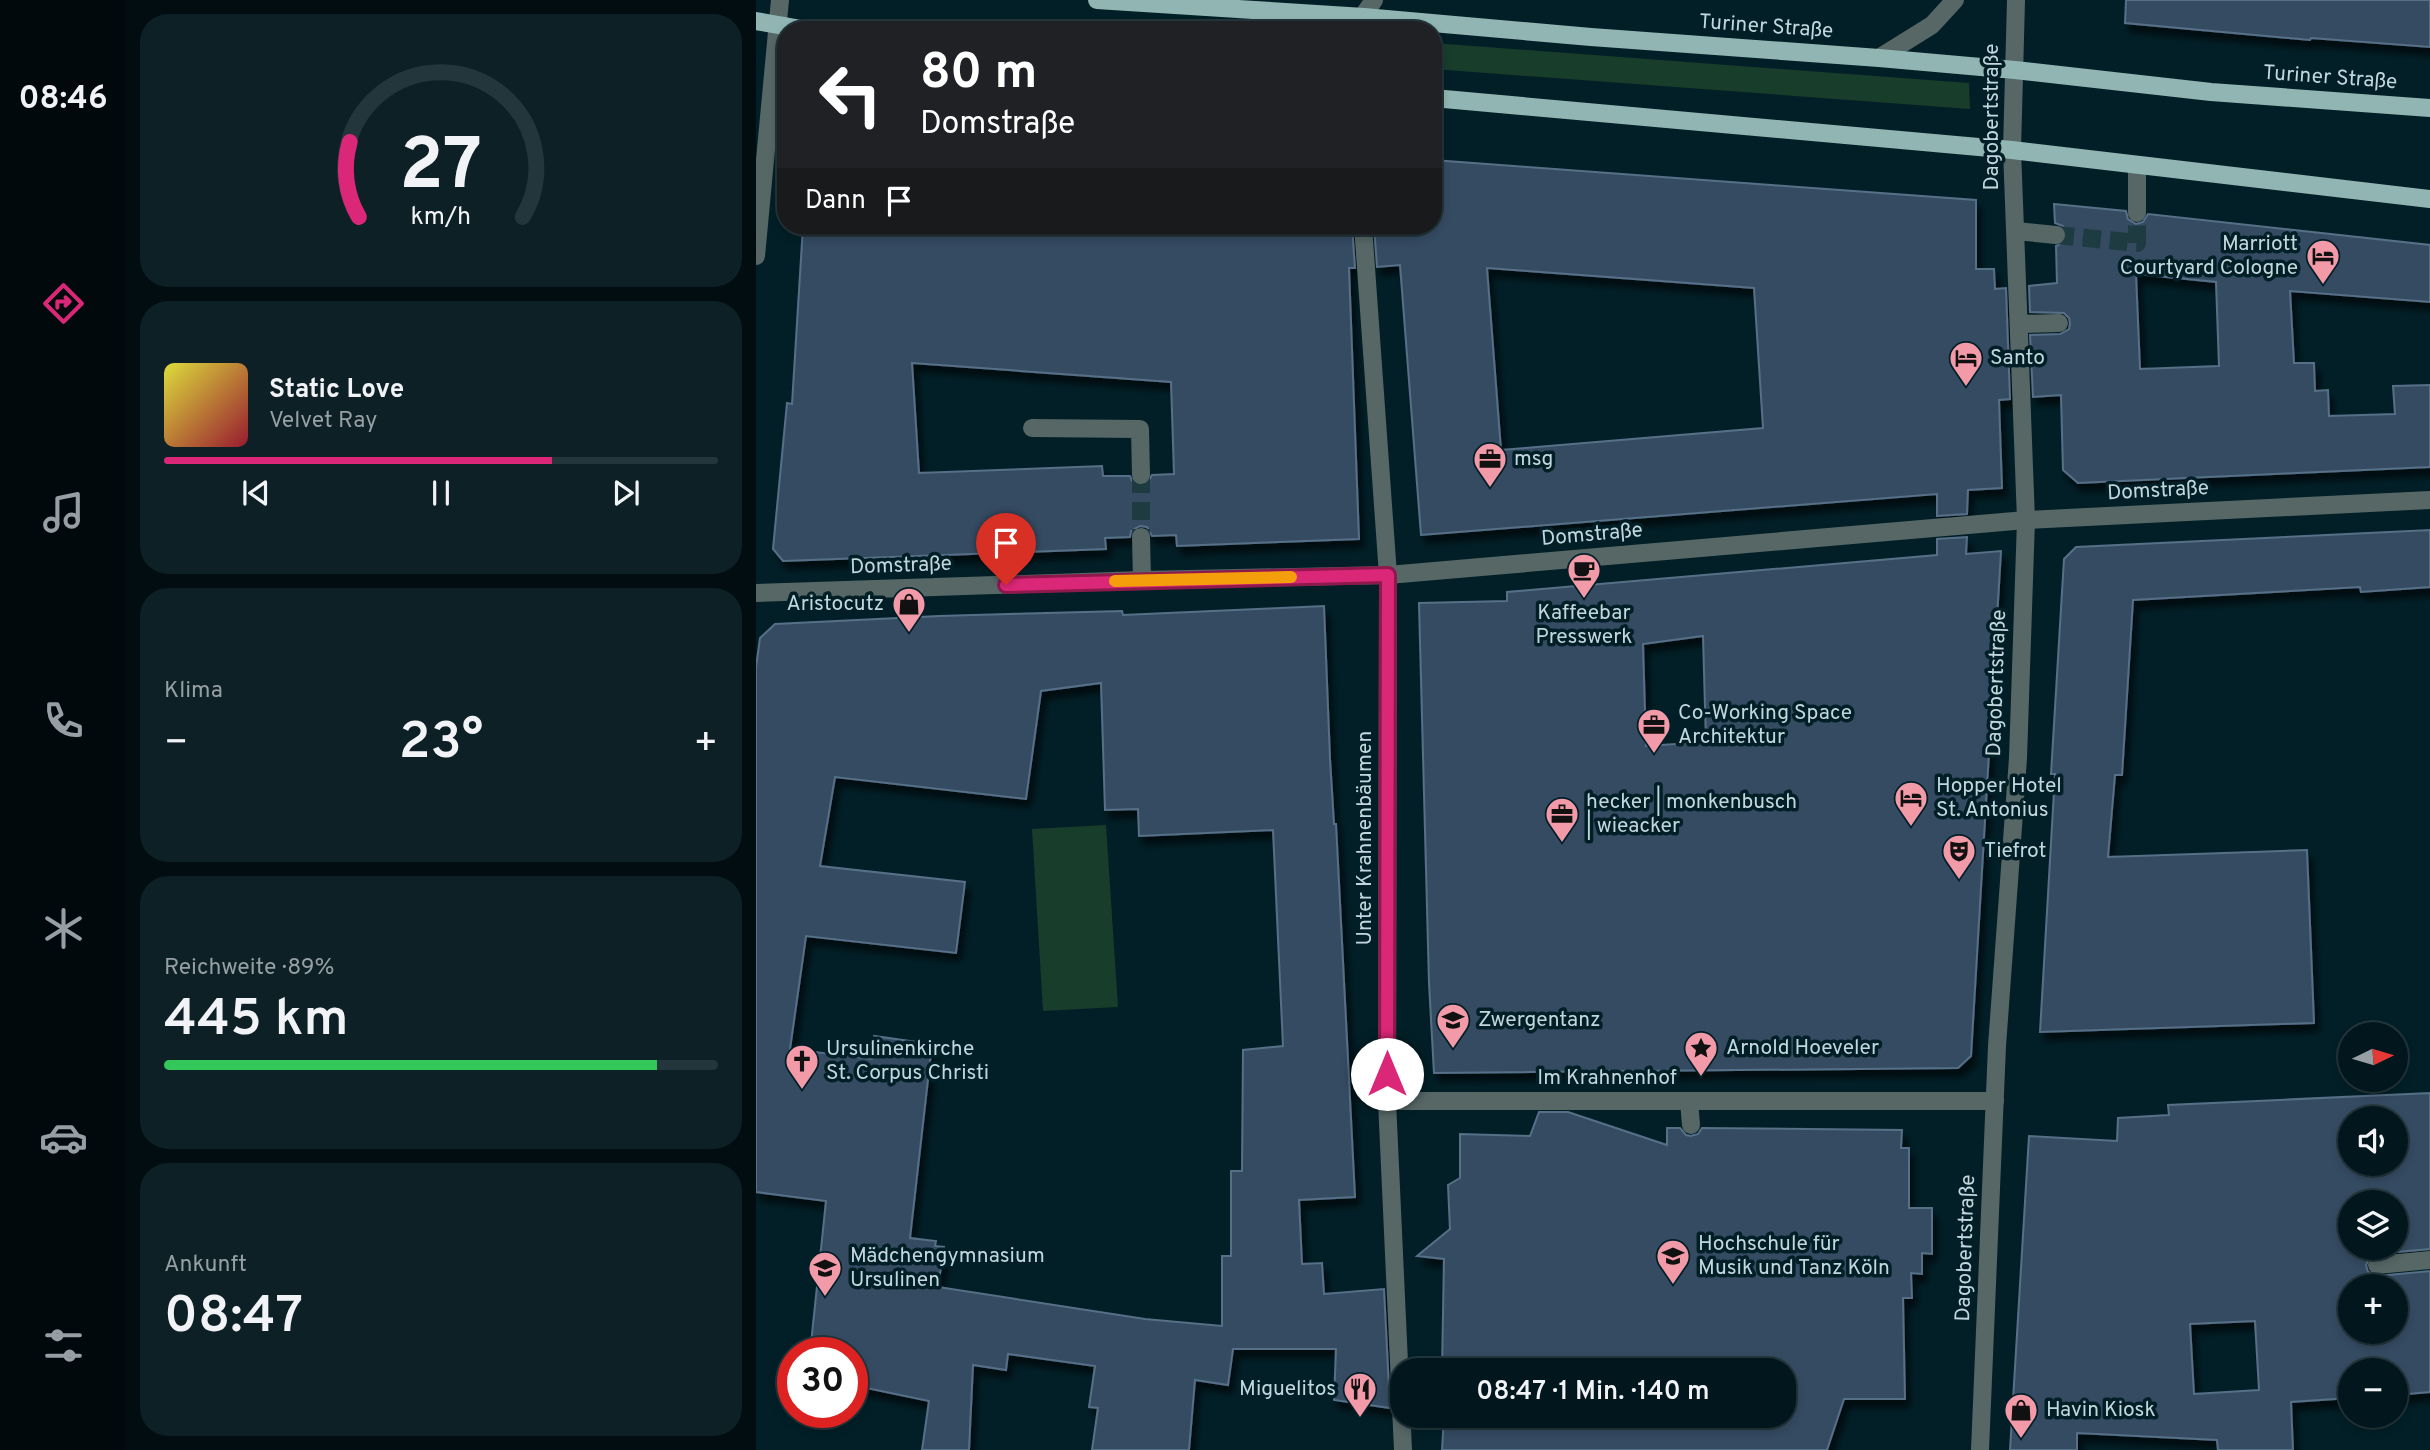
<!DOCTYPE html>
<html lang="de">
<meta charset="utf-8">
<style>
:root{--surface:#02171d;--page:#0c2026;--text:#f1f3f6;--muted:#969fa4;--line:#23363b;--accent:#db2777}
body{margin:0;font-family:Overpass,sans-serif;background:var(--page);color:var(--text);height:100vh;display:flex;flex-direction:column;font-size:26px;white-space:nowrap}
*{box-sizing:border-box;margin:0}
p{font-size:23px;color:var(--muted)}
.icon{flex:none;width:38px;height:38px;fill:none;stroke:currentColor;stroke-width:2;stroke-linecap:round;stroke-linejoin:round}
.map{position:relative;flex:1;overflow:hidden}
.side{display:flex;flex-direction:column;gap:14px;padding:14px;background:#010d10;width:630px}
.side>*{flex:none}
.hud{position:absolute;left:21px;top:21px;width:665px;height:214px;border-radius:28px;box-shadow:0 4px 10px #0003,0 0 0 2px var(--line);background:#202124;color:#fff;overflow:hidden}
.needle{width:46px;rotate:85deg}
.buttons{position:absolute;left:1582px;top:1022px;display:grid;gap:14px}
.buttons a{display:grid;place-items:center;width:70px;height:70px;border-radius:50%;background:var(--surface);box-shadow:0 4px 10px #0003,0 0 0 2px var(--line);font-size:35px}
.speed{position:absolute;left:21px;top:1337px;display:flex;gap:14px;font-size:35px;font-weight:700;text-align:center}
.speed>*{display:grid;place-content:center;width:91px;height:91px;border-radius:50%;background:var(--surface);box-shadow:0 4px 10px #0003,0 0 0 2px var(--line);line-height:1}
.speed .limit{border:10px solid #d22;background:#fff;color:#111}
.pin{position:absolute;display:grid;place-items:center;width:60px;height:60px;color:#fff;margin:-72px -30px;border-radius:50% 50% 50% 0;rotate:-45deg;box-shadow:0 0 7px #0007}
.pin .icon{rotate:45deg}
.me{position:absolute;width:77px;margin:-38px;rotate:0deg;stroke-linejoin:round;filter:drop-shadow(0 0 5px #0008)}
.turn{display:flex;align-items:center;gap:24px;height:147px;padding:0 28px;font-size:32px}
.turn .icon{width:91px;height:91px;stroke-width:2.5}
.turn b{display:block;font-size:49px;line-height:60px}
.then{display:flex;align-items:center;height:66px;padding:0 28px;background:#0003;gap:14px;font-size:26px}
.big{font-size:52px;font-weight:600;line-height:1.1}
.side .widget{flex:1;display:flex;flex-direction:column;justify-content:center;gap:10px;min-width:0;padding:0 24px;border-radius:28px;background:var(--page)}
.side .dial{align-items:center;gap:0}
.dial svg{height:182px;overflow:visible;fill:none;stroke:var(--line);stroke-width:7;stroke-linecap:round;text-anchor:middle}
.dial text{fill:var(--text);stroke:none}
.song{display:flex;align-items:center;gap:21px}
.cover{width:84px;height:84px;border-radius:10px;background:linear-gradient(135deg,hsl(60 70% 55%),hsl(350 70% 35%))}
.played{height:7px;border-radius:4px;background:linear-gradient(90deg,var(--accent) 70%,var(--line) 70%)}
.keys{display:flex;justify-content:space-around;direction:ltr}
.heat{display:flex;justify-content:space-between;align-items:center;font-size:38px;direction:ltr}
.charge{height:10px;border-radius:5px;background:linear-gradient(90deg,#34c759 89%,var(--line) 0)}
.trip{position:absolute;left:634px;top:1358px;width:406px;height:70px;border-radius:28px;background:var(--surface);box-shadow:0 4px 10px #0003,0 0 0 2px var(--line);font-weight:600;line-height:70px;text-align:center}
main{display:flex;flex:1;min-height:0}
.tab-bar{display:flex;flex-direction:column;width:126px;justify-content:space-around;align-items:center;background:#01090c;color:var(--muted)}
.tab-bar .icon{width:49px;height:49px}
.tab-bar .on{color:var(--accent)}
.tab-bar b{font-size:32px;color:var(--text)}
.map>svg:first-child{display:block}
.green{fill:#183d2b}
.building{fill:#354c62;stroke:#576f87;stroke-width:2;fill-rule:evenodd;filter:url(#shadow)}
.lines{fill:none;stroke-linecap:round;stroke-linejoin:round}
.minor-tunnel{stroke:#1f3b42;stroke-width:18;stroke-dasharray:18 9;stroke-linecap:butt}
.minor{stroke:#566766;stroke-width:18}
.major{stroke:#90b5b2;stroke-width:18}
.route-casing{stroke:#8e194d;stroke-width:18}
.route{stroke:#db2777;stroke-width:12}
.slow{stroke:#f59e0b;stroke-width:12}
.labels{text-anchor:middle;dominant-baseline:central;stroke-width:7;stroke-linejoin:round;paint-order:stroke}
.street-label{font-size:21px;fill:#c2d7dd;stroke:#021f27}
.poi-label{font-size:21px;fill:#c2d7dd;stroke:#021f27;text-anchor:start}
</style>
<main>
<nav class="tab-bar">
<b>08:46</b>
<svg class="icon on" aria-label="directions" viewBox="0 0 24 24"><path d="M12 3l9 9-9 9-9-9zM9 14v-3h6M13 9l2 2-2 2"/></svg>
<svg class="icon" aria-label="music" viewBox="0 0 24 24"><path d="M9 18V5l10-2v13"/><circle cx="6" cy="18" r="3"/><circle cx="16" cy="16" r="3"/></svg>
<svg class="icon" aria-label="phone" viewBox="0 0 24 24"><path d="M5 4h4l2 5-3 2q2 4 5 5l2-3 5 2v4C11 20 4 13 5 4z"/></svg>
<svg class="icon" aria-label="climate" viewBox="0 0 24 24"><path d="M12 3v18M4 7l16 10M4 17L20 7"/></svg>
<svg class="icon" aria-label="car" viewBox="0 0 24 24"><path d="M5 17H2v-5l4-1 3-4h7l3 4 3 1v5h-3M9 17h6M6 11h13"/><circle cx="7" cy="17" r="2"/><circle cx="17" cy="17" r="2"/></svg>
<svg class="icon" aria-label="filters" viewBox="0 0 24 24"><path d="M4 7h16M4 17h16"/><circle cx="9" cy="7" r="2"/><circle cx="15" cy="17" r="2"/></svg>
</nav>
<section class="side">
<div class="widget dial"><svg viewBox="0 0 100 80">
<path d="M14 69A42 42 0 1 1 86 69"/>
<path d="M14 69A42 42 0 0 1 10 36" stroke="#db2777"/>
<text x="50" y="56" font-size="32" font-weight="700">27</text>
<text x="50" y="72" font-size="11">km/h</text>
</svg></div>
<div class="widget">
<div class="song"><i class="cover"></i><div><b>Static Love</b><p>Velvet Ray</p></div></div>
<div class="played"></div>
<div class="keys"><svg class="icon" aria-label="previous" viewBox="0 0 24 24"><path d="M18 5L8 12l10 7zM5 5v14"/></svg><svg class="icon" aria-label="pause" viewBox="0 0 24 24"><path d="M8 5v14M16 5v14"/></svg><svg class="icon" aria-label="next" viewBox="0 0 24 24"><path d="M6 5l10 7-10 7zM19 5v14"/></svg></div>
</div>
<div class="widget"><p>Klima</p>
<div class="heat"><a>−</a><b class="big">23°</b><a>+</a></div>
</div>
<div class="widget"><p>Reichweite · 89%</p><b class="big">445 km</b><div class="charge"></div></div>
<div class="widget"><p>Ankunft</p><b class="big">08:47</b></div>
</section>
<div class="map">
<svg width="1674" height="1450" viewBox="0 0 1674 1450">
<defs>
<filter id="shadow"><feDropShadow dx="4.5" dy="8" stdDeviation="3.5" flood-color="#0009"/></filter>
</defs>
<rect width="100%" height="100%" fill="#021f27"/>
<!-- green -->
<g class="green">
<path d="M677 43 1213 83 1214 109 677 69Z"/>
<path d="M350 825 362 1007 287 1011 276 829Z"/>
</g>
<!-- building -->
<g class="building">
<path d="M1370 0H1674V47L1555 38 1554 40 1369 23Z"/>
<path d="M677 160 1220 200V269H1238L1239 289 1250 288 1254 399 1243 400 1246 488 1212 490 1211 514 1181 516V494L665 535 644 265 621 267 618 226H677ZM731 268 998 288 1007 428 745 450Z"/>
<path d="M1298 204 1370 211 1372 219 1380 224 1387 222 1392 214 1674 245V302L1534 291 1538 363H1558L1559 391 1572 390 1573 416 1639 414 1637 386 1674 385V467L1322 483 1307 470 1305 395 1277 397 1274 335 1304 334 1313 329 1314 323 1313 318 1308 313 1274 312 1273 286 1301 283 1300 246 1309 242 1311 235 1307 226 1299 223ZM1380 274 1460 282 1463 366 1384 369Z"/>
<path d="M47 226H596L599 268H593L603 539 421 546 420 535 396 536 391 527 384 526 375 531 374 537 349 538 350 549 27 561 17 549 31 403 36 404ZM156 363 415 382 418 474 396 475 391 484 385 486 376 481 374 476H347L346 466 163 473Z"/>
<path d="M1674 530V587L1605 592 1604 587 1377 600 1366 775H1359L1352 857 1551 850 1558 1023 1284 1032 1299 774H1295L1308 559 1320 547Z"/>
<path d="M1211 537 1210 554 1245 551 1215 1056 1202 1068 678 1073 673 983 663 603 751 601V592L1181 555V539ZM947 636 950 742 890 746 887 644Z"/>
<path d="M568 606 574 759 578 824H580L599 1197 543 1200 546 1264 566 1263 568 1294 628 1289 634 1408 578 1400 580 1349H477L472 1385 439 1380 433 1450H336L342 1408 333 1407 339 1366 252 1354 250 1370 217 1365 213 1450H166L173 1401 96 1385V1353H54L70 1201 0 1192V667L4 638 19 624 183 616 366 611 367 615ZM345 683 349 810 382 809 383 836 517 830 527 1046 487 1050 486 1171H475V1256H466V1326L389 1319 182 1287 188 1247 179 1246 180 1241 154 1238 176 1044 118 1036 116 1059 34 1049 50 936 200 953 209 882 64 866 79 777 270 799 285 691Z"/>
<path d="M1674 1093V1249L1619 1254 1614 1256 1610 1265 1612 1272 1621 1276 1674 1271V1392L1640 1395V1370H1594V1398L1535 1402 1537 1450H1462L1461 1440 1321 1433V1450H1254L1273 1136 1361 1141 1362 1118 1413 1115 1412 1105ZM1594 1118H1640V1164H1594ZM1594 1202H1640V1248H1594ZM1594 1286H1640V1332H1594ZM1499 1321 1503 1390 1438 1394 1434 1324Z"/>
<path d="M783 1112H812L911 1145V1128H924L930 1135 935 1136 942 1134 946 1128 1146 1130 1145 1148H1153V1208H1176V1254L1166 1253V1274L1155 1273 1156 1298H1147L1149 1399H1088L1071 1450H686L688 1416H1027V1370H686L688 1259 661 1256 694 1229 692 1185 704 1178V1134L774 1136Z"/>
</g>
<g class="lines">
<!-- minor-tunnel -->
<g class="minor-tunnel">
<path d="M1300 235 1381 243V213"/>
<path d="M385 475V537"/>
</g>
<!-- minor -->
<g class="minor">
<path d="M597 30 618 0"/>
<path d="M1123 58 1176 25 1199 0"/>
<path d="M1381 165V213"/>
<path d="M607 226 632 575 631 1101 647 1450"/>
<path d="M1260 231 1300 235"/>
<path d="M0 256 24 0"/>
<path d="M1263 324 1303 323"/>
<path d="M276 428 384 429 385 475"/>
<path d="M385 537 386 580"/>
<path d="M0 593 386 580 632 575 1270 520 1674 500"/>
<path d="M631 1101H1239"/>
<path d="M933 1101 935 1125"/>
<path d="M1621 1265 1674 1260"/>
<path d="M1224 1450 1241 1046 1262 758 1270 520 1256 150 1260 0"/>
</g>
<!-- major -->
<g class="major">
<path d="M341 0 608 17 835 37 1123 58 1259 70 1455 92 1674 108"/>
<path d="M0 21 51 30"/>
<path d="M677 98 1256 150 1674 199"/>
</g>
</g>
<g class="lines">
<defs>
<path id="route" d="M250 585 632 575 631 1074"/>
</defs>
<!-- route casing -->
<use href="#route" class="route-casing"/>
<!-- route -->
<use href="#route" class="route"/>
<!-- slow -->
<path class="slow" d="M359 581 535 577"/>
</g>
<!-- icons -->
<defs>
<symbol id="hotel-pin" viewBox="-11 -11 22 30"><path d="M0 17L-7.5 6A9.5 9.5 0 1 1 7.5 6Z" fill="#f39aa9" stroke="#021f27"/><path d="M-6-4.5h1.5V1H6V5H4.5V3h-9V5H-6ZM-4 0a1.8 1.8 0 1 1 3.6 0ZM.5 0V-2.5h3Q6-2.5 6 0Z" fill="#111"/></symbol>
<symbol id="office-pin" viewBox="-11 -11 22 30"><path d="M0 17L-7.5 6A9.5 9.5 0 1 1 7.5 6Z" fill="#f39aa9" stroke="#021f27"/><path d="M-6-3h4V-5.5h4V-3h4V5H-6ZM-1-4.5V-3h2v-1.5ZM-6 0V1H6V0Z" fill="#111"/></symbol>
<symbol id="cafe-pin" viewBox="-11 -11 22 30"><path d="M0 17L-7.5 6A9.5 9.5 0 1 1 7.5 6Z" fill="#f39aa9" stroke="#021f27"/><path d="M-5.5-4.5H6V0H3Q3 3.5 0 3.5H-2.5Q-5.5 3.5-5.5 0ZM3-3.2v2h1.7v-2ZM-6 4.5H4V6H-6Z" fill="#111"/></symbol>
<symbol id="shop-pin" viewBox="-11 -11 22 30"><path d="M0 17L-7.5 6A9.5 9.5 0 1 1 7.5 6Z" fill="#f39aa9" stroke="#021f27"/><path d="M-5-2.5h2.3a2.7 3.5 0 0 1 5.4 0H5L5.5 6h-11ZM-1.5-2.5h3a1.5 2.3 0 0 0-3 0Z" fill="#111"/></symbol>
<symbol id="theatre-pin" viewBox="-11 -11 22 30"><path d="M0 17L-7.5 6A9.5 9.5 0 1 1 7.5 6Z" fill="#f39aa9" stroke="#021f27"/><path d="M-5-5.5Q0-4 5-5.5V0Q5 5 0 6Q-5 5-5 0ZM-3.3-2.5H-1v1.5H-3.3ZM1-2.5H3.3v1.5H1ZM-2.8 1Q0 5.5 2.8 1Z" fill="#111"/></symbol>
<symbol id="school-pin" viewBox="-11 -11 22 30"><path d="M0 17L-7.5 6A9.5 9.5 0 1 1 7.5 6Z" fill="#f39aa9" stroke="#021f27"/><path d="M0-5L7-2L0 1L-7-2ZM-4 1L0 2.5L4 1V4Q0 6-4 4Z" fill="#111"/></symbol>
<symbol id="sight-pin" viewBox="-11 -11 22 30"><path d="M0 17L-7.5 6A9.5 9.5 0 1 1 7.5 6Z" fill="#f39aa9" stroke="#021f27"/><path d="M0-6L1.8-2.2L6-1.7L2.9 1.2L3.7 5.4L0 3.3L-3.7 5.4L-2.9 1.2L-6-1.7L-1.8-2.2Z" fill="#111"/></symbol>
<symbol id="church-pin" viewBox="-11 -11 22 30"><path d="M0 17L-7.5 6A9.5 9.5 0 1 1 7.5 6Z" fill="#f39aa9" stroke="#021f27"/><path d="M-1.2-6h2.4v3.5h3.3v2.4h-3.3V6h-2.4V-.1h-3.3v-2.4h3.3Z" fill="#111"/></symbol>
<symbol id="university-pin" viewBox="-11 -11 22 30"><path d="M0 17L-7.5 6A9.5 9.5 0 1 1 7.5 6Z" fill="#f39aa9" stroke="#021f27"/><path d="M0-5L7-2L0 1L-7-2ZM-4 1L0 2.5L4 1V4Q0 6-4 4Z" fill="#111"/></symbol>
<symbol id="restaurant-pin" viewBox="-11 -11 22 30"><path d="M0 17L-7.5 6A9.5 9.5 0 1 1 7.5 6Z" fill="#f39aa9" stroke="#021f27"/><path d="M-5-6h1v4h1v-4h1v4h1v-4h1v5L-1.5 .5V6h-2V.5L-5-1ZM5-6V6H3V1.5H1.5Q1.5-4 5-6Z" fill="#111"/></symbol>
</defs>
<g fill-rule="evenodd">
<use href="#hotel-pin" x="1548" y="237" width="38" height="52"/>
<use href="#hotel-pin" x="1191" y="339" width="38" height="52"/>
<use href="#office-pin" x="715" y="440" width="38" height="52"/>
<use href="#cafe-pin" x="809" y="551" width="38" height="52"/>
<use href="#shop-pin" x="134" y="585" width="38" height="52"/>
<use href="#office-pin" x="879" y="706" width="38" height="52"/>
<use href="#hotel-pin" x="1136" y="779" width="38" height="52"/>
<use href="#office-pin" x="787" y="795" width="38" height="52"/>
<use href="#theatre-pin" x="1184" y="832" width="38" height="52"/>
<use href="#school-pin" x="678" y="1001" width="38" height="52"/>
<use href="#sight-pin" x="926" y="1029" width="38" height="52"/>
<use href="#church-pin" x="27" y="1042" width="38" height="52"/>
<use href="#university-pin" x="898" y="1237" width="38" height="52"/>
<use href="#school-pin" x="50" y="1249" width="38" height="52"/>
<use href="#restaurant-pin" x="585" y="1370" width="38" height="52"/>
<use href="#shop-pin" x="1246" y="1391" width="38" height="52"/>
</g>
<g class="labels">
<!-- street labels -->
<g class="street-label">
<text transform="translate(1010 27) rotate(4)">Turiner Straße</text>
<text transform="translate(1574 78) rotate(4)">Turiner Straße</text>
<text transform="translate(1236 117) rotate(-90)">Dagobertstraße</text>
<text transform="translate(1402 491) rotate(-3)">Domstraße</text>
<text transform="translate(836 535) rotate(-5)">Domstraße</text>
<text transform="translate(145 566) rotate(-2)">Domstraße</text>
<text transform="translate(1241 683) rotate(-88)">Dagobertstraße</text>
<text transform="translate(609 838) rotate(-90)">Unter Krahnenbäumen</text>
<text x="851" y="1078">Im Krahnenhof</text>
<text transform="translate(1210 1248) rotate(-88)">Dagobertstraße</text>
</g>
<!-- poi labels -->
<g class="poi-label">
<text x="1542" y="244" text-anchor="end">Marriott<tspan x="1542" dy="24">Courtyard Cologne</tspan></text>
<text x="1234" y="358">Santo</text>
<text x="758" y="459">msg</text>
<text x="128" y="604" text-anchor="end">Aristocutz</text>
<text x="828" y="613" text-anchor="middle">Kaffeebar<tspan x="828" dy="24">Presswerk</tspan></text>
<text x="922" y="713">Co-Working Space<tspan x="922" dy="24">Architektur</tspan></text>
<text x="1180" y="786">Hopper Hotel<tspan x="1180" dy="24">St. Antonius</tspan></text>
<text x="830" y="802">hecker | monkenbusch<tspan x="830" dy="24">| wieacker</tspan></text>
<text x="1228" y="851">Tiefrot</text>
<text x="722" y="1020">Zwergentanz</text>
<text x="970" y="1048">Arnold Hoeveler</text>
<text x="70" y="1049">Ursulinenkirche<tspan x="70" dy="24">St. Corpus Christi</tspan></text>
<text x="942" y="1244">Hochschule für<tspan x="942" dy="24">Musik und Tanz Köln</tspan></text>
<text x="94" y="1256">Mädchengymnasium<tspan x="94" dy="24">Ursulinen</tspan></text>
<text x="580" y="1389" text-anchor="end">Miguelitos</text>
<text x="1290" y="1410">Havin Kiosk</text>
</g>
</g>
</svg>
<div class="buttons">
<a><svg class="needle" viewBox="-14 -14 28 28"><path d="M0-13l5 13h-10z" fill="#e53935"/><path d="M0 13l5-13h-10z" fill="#969fa4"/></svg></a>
<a><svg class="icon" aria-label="sound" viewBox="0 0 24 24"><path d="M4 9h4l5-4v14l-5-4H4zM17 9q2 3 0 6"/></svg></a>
<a><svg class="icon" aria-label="layers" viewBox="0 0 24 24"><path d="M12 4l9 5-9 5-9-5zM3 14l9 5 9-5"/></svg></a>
<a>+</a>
<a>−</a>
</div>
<div class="speed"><div class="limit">30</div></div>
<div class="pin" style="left:250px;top:585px;background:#d93025"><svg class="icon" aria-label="arrive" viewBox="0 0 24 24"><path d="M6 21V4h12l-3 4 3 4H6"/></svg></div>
<svg class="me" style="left:631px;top:1074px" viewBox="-20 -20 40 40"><circle r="19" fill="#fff"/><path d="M0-13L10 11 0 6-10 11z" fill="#db2777"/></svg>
<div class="trip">08:47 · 1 Min. · 140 m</div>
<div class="hud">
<div class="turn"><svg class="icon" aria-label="left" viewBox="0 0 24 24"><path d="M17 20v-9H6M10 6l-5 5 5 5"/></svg><div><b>80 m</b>Domstraße</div></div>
<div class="then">Dann<svg class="icon" aria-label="arrive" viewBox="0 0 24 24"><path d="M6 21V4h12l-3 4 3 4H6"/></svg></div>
</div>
</div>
</main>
